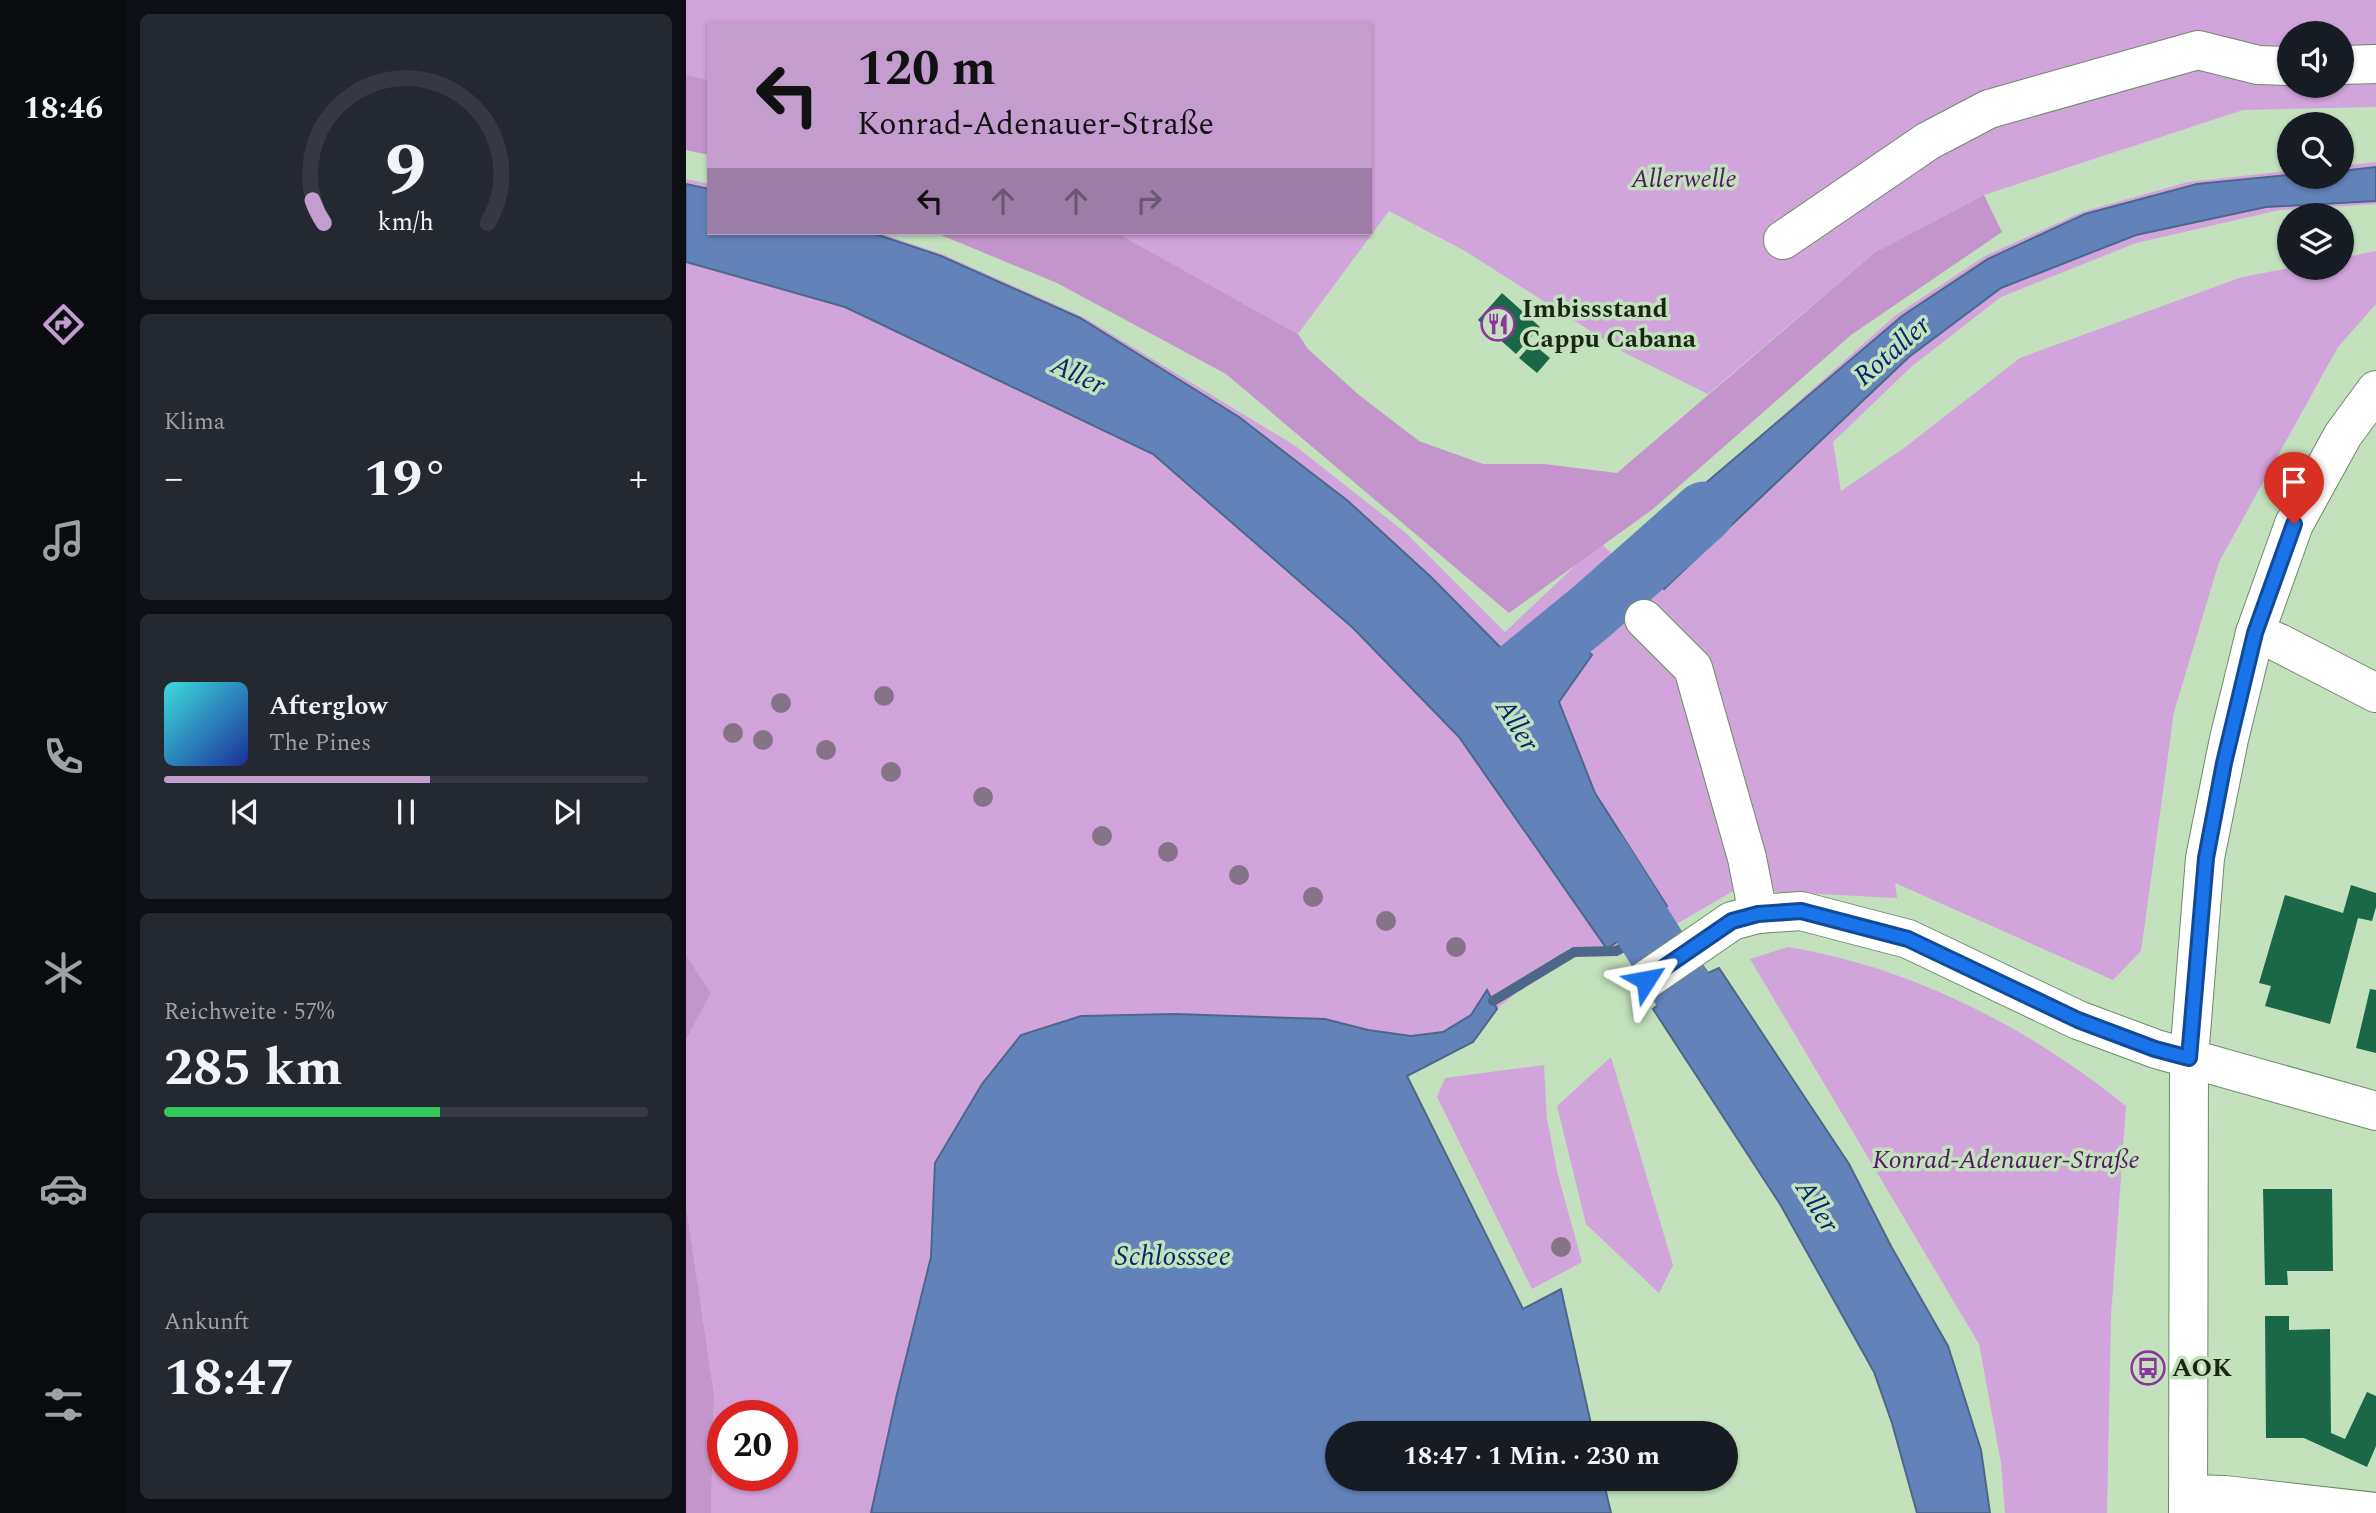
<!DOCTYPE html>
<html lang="de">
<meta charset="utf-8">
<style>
:root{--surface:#171b24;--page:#242831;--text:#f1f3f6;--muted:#9ea1a6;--line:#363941;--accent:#c49dcf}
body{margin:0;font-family:Spectral,serif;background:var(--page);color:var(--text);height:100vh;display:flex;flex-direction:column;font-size:26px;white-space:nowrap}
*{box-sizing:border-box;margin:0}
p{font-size:23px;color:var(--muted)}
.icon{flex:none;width:38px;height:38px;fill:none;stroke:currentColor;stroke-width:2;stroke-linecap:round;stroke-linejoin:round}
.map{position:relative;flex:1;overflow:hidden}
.sheet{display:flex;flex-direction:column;gap:14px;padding:14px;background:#0d0f14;width:560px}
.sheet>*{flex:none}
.top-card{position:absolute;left:21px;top:21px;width:665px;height:214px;border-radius:0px;box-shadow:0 2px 5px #0004;background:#c49dcf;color:#111;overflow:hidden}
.controls{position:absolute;left:1591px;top:21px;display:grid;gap:14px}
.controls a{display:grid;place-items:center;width:77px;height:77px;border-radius:50%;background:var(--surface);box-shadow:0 2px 5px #0004;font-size:35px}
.speed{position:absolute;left:21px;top:1400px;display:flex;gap:14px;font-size:35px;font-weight:700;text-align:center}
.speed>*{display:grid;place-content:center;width:91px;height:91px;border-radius:50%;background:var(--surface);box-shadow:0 2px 5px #0004;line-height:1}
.speed .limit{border:10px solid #d22;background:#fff;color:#111}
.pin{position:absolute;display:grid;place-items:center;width:60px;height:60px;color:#fff;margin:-72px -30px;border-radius:50% 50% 50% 0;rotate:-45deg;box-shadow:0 0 7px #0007}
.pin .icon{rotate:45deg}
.me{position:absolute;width:77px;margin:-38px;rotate:56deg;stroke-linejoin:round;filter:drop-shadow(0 0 5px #0008)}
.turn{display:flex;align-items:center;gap:24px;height:147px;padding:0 35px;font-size:32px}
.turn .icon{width:91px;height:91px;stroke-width:2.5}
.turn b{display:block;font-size:49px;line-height:60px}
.lanes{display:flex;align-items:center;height:66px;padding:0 35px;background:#0003;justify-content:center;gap:35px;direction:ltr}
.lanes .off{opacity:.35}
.big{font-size:52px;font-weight:700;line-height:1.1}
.sheet .card{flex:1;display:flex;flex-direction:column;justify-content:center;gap:10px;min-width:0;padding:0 24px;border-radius:10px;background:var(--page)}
.sheet .dial{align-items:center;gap:0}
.dial svg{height:182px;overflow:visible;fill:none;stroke:var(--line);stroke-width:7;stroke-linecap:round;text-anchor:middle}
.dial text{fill:var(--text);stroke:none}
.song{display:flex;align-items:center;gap:21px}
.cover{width:84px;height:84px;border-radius:10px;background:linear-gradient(135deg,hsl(180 70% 55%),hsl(230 70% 35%))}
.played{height:7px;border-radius:4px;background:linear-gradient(90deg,var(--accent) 55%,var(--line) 55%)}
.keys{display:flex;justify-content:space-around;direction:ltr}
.heat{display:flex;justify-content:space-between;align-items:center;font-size:38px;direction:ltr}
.charge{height:10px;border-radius:5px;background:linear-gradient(90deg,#34c759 57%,var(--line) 0)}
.trip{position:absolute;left:639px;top:1421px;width:413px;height:70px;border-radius:35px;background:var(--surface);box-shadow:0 2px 5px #0004;font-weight:700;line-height:70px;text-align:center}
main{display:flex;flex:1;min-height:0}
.dock{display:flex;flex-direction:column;width:126px;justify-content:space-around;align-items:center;background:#090b0e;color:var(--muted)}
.dock .icon{width:49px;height:49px}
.dock .current{color:var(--accent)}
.dock b{font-size:32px;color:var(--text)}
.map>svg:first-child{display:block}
.green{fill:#d2a4dc;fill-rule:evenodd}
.forest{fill:#c395cc}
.water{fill:#6283ba;stroke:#4d678a;stroke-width:2}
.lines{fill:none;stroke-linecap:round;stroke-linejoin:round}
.stream{stroke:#4d678a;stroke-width:10}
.river{stroke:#6283ba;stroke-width:61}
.building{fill:#1a6847}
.minor-casing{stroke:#6e8a69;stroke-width:40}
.minor{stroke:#fff;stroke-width:38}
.tree{fill:#857488}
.route-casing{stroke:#114b97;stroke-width:18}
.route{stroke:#1a73e8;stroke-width:12}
.labels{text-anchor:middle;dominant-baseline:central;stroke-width:7;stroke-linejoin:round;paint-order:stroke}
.park-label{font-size:26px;font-style:italic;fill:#521b5d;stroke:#c3e1bd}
.poi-label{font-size:26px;font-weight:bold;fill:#1b2619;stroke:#c3e1bd;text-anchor:start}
.water-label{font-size:28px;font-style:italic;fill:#02296b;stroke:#c3e1bd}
</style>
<main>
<nav class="dock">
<b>18:46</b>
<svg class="icon current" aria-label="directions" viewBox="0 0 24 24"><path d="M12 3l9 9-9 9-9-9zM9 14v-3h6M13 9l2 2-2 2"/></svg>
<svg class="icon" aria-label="music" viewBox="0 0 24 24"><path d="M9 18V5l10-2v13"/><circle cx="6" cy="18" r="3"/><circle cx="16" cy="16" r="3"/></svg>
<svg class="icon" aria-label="phone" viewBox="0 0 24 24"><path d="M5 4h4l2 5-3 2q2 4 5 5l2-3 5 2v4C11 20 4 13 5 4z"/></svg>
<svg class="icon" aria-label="climate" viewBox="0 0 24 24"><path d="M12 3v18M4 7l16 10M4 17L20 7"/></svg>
<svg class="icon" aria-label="car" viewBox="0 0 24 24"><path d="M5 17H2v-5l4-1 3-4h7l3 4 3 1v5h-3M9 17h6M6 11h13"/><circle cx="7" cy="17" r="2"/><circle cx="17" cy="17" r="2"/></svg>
<svg class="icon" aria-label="filters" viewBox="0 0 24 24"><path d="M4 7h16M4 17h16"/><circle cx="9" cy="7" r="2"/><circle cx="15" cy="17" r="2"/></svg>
</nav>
<section class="sheet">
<div class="card dial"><svg viewBox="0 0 100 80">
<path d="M14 69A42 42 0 1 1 86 69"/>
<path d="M14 69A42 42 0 0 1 9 59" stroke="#c49dcf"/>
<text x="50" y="56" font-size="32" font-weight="700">9</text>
<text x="50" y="72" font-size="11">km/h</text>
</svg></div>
<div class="card"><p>Klima</p>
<div class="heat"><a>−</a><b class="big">19°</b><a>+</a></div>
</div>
<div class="card">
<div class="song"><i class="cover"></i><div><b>Afterglow</b><p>The Pines</p></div></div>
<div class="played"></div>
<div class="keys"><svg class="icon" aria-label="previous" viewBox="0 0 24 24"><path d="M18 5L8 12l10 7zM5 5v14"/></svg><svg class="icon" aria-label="pause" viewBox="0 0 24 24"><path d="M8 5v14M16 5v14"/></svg><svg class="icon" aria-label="next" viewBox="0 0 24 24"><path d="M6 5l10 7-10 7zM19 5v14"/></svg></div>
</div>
<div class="card"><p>Reichweite · 57%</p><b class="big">285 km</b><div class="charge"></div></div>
<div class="card"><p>Ankunft</p><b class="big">18:47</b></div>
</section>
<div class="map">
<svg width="1690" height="1513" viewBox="0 0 1690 1513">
<rect width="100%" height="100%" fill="#c3e1bd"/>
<!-- green -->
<g class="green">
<path d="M0 0H1690V107L1557 110 1298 195 1188 253 1022 394 939 353 779 251 703 211 612 334 431 233H684V23H23V80L0 75ZM1603 33H1656V86H1603Z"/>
<path d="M1690 162V204L1594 210 1450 243 1315 297 1225 367 1147 442 1155 491 1218 448 1334 358 1556 277 1603 268H1656V258L1690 251V304L1652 347 1533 562 1488 712 1455 951 1427 980 1209 883 1211 898 1049 890 944 951 883 948 811 1009 801 991 785 1015 757 1032 725 1036 682 1030 639 1019 489 1014 395 1016 335 1035 296 1084 249 1163 245 1257 211 1394 185 1513H25L28 1394 0 1205V1040L25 993 0 955V179L23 184V233H193L256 254 399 318 608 445 720 533 819 632 914 542 933 561 1210 315 1299 256 1396 212 1502 182 1603 171V177H1656V166ZM37 1416H96V1475H37Z"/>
<path d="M1102 947C1225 967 1344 1028 1440 1106L1425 1316 1421 1513H1319L1315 1463 1293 1344 1064 959Z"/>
<path d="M925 1057 987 1265 973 1293 900 1224 871 1106Z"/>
<path d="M858 1065 861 1119 872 1175 896 1262 846 1289 751 1097 759 1078Z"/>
</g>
<!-- forest -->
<g class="forest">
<path d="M0 75 23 80V155L0 150Z"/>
<path d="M1298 195 1316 232 1165 335 967 509 823 613 540 374 371 283 250 233H431L612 334 622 349 673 395 733 441 797 464H858L931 473 1188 253Z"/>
<path d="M0 955 25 993 0 1040Z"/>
<path d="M0 1205 28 1394 25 1513H0Z"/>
</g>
<!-- water -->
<g class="water">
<path d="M1690 167V201L1580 207 1450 235 1315 288 1223 357 978 589 941 550 1216 316 1302 259 1399 214 1511 184 1603 175 1656 177V171Z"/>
<path d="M0 184 23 189V233H186L255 256 394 318 553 417 662 501 745 577 817 650 863 619 906 655 873 702 909 793 981 906 921 949 773 737 667 628 467 454 159 307 0 262Z"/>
<path d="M1014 962 1022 973 1033 968 1163 1164 1206 1248 1262 1346 1295 1450 1304 1513H1231L1206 1423 1188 1372 1094 1204 967 1009 978 1000 972 989Z"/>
<path d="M801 990 811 1009 787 1042 721 1076 837 1309 875 1289 907 1433H651V1479H917L925 1513H185L211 1394 245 1257 249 1163 296 1084 335 1035 395 1016 489 1014 639 1019 682 1030 725 1036 757 1032 785 1015Z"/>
</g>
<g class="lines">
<!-- stream -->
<path class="stream" d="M807 1001 888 952 930 951 962 935"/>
<!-- river -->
<g class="river">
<path d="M813 687 905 612 1018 512"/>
<path d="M912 854 1016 1021"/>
</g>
</g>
<!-- building -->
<g class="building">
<path d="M816 293 854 327 830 354 792 320Z"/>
<path d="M846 343 864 358 851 373 833 358Z"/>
<path d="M1665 885 1690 893V907L1686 921 1672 918 1644 1024 1579 1006 1585 986 1573 983 1599 895 1657 913Z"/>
<path d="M1684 989 1690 990V1053L1670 1048Z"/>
<path d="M1577 1189H1646L1647 1271H1601L1602 1285H1579Z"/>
<path d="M1579 1316H1603V1330L1644 1329 1645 1433 1659 1439 1681 1392 1690 1396V1446L1681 1467 1618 1438H1580Z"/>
</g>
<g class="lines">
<defs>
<g id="minor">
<path d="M1656 65 1690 64"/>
<path d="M1097 240 1242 141 1303 109 1512 50 1572 65 1603 66"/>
<path d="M958 619 1007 668 1061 858 1072 914"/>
<path d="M1569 633 1593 643 1690 693"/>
<path d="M960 980 1046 921 1072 914 1115 911 1222 939 1392 1020 1470 1049 1690 1111"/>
<path d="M1502 1494 1539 1495 1690 1512"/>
<path d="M1502 1513 1503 1058 1519 858 1543 739 1569 633 1608 524 1657 435 1690 390"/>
</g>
</defs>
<!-- minor casing -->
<use href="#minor" class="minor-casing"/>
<!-- minor -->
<use href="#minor" class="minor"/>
</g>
<!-- trees -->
<g class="tree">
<circle cx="198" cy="696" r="10"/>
<circle cx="95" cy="703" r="10"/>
<circle cx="47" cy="733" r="10"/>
<circle cx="77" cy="740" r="10"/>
<circle cx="140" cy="750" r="10"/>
<circle cx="205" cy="772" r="10"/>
<circle cx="297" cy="797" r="10"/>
<circle cx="416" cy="836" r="10"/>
<circle cx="482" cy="852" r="10"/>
<circle cx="553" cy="875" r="10"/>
<circle cx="627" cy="897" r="10"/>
<circle cx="700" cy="921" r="10"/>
<circle cx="770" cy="947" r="10"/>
<circle cx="875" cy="1247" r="10"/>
</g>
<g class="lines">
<defs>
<path id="route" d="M960 980 1046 921 1072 914 1115 911 1222 939 1392 1020 1469 1049 1503 1058 1520 858 1538 763 1569 633 1608 524"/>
</defs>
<!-- route casing -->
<use href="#route" class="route-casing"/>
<!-- route -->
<use href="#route" class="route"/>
</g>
<!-- icons -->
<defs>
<symbol id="restaurant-ring" viewBox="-11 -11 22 22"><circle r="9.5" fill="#c3e1bd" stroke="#8d349f" stroke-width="1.5"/><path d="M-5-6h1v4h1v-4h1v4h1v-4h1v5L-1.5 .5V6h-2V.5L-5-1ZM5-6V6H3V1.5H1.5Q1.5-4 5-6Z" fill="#8d349f"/></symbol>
<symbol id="bus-ring" viewBox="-11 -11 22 22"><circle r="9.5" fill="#c3e1bd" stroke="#8d349f" stroke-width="1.5"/><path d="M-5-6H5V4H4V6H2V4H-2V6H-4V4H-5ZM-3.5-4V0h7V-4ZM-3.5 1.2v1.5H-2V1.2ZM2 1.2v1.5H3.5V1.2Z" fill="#8d349f"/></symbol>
</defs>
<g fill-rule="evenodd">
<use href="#restaurant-ring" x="793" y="305" width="38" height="38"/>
<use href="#bus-ring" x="1443" y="1349" width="38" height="38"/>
</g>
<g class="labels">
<!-- park labels -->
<g class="park-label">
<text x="998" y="179">Allerwelle</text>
<text x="1320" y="1160">Konrad-Adenauer-Straße</text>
</g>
<!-- poi labels -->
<g class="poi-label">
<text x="836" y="309">Imbissstand<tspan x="836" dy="30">Cappu Cabana</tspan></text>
<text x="1486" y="1368">AOK</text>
</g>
<!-- water labels -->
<g class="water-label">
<text transform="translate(1206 351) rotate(-41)">Rotaller</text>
<text transform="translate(392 375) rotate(25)">Aller</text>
<text transform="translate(831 725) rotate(58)">Aller</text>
<text transform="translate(1131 1206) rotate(58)">Aller</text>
<text x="487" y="1256">Schlosssee</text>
</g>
</g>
</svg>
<div class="controls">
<a><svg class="icon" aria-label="sound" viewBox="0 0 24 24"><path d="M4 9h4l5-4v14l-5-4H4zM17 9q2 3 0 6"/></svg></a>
<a><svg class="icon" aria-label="search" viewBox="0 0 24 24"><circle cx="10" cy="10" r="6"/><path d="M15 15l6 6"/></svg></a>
<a><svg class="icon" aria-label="layers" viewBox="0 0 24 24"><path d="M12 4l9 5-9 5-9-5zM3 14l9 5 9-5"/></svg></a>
</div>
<div class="speed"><div class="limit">20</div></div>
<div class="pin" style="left:1608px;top:524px;background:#d93025"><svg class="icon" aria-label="arrive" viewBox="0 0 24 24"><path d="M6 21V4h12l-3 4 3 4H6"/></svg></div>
<svg class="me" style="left:960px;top:980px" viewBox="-20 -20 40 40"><path d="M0-17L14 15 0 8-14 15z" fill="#1a73e8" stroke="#fff" stroke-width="4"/></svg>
<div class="trip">18:47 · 1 Min. · 230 m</div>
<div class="top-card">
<div class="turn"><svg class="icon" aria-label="left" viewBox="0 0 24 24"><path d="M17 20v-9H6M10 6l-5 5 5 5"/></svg><div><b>120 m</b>Konrad-Adenauer-Straße</div></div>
<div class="lanes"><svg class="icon" aria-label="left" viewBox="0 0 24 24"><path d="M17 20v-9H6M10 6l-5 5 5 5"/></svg><svg class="icon off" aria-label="ahead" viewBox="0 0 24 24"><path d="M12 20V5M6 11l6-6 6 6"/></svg><svg class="icon off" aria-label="ahead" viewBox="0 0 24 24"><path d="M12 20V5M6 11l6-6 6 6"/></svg><svg class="icon off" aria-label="right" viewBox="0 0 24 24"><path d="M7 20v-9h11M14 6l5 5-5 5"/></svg></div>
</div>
</div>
</main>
